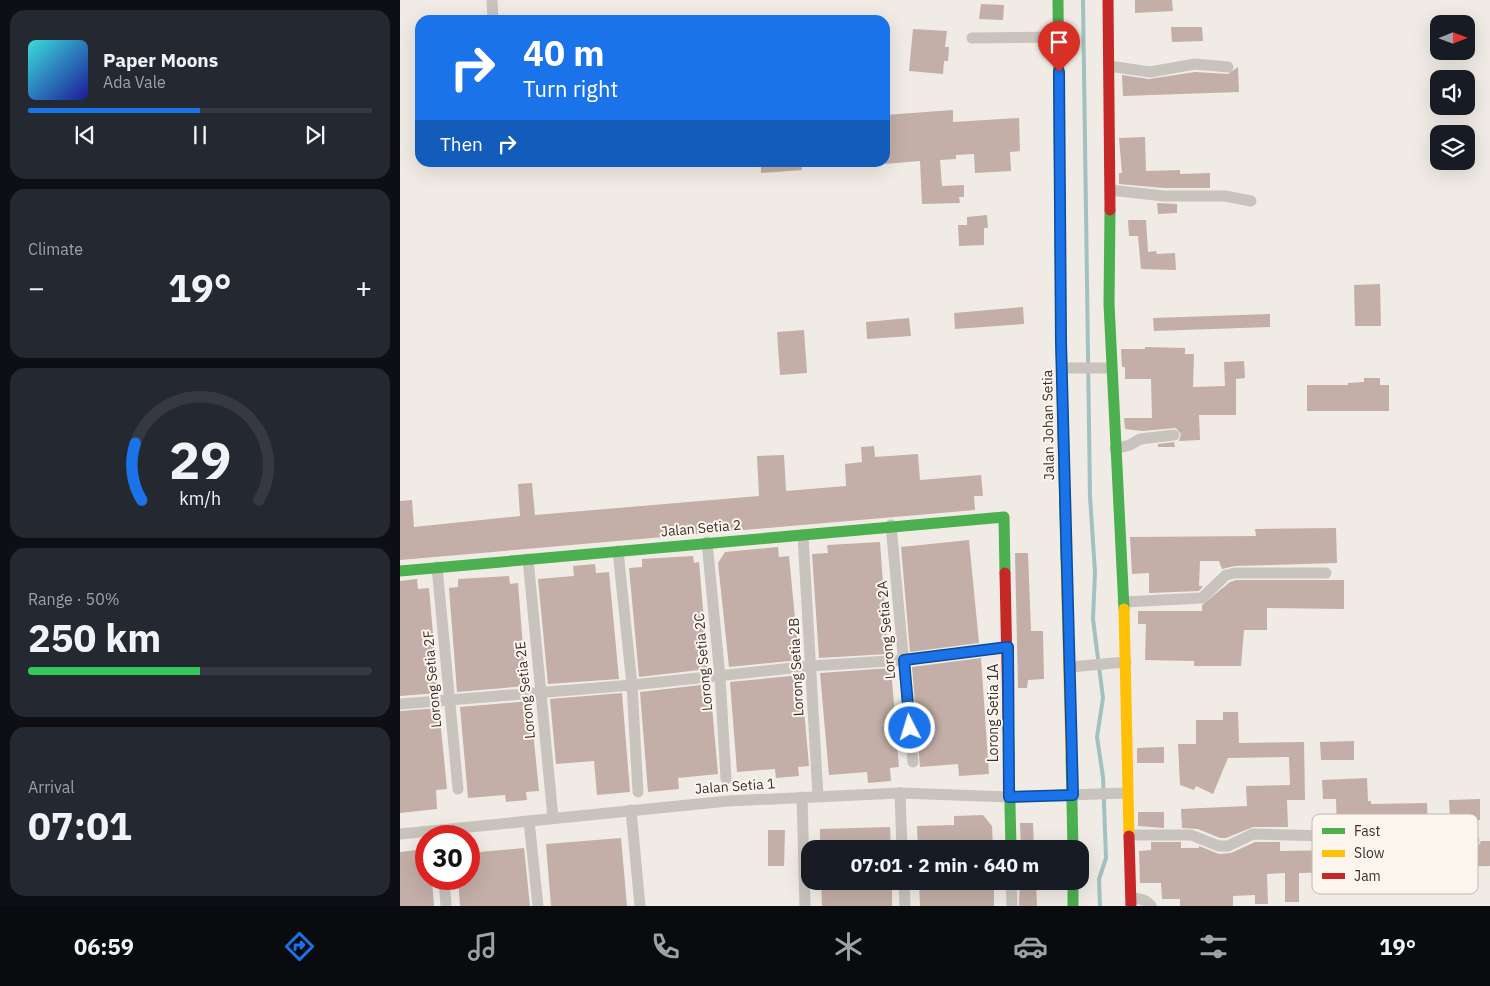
<!DOCTYPE html>
<meta charset="utf-8">
<style>
:root{--surface:#171b24;--page:#242831;--text:#f1f3f6;--muted:#9ea1a6;--line:#363941;--accent:#1a73e8}
body{margin:0;font-family:"IBM Plex Sans",sans-serif;background:var(--page);color:var(--text);height:100vh;display:flex;flex-direction:column;font-size:19px;white-space:nowrap}
*{box-sizing:border-box;margin:0}
p{font-size:16px;color:var(--muted)}
.icon{flex:none;width:28px;height:28px;fill:none;stroke:currentColor;stroke-width:2;stroke-linecap:round;stroke-linejoin:round}
.map{position:relative;flex:1;overflow:hidden}
.drawer{display:flex;flex-direction:column;gap:10px;padding:10px;background:#0d0f14;width:400px}
.drawer>*{flex:none}
.guide{position:absolute;left:15px;top:15px;width:475px;height:152px;border-radius:15px;box-shadow:0 5px 20px #0002;background:#1a73e8;color:#fff;overflow:hidden}
.needle{width:32px;rotate:89deg}
.tools{position:absolute;left:1030px;top:15px;display:grid;gap:10px}
.tools a{display:grid;place-items:center;width:45px;height:45px;border-radius:10px;background:var(--surface);box-shadow:0 5px 20px #0002;font-size:25px}
.speed{position:absolute;left:15px;top:825px;display:flex;gap:10px;font-size:25px;font-weight:700;text-align:center}
.speed>*{display:grid;place-content:center;width:65px;height:65px;border-radius:50%;background:var(--surface);box-shadow:0 5px 20px #0002;line-height:1}
.speed .limit{border:8px solid #d22;background:#fff;color:#111}
.pin{position:absolute;display:grid;place-items:center;width:42px;height:42px;color:#fff;margin:-51px -21px;border-radius:50% 50% 50% 0;rotate:-45deg;box-shadow:0 0 5px #0007}
.pin .icon{rotate:45deg}
.me{position:absolute;width:55px;margin:-28px;rotate:355deg;stroke-linejoin:round;filter:drop-shadow(0 0 4px #0008)}
.turn{display:flex;align-items:center;gap:18px;height:105px;padding:0 25px;font-size:22px}
.turn .icon{width:65px;height:65px;stroke-width:2.5}
.turn b{display:block;font-size:35px;line-height:42px}
.then{display:flex;align-items:center;height:48px;padding:0 25px;background:#0003;gap:10px;font-size:19px}
.big{font-size:38px;font-weight:800;line-height:1.1}
.drawer .tile{flex:1;display:flex;flex-direction:column;justify-content:center;gap:8px;min-width:0;padding:0 18px;border-radius:15px;background:var(--page)}
.drawer .dial{align-items:center;gap:0}
.dial svg{height:130px;overflow:visible;fill:none;stroke:var(--line);stroke-width:7;stroke-linecap:round;text-anchor:middle}
.dial text{fill:var(--text);stroke:none}
.song{display:flex;align-items:center;gap:15px}
.cover{width:60px;height:60px;border-radius:8px;background:linear-gradient(135deg,hsl(180 70% 55%),hsl(240 70% 35%))}
.played{height:5px;border-radius:2px;background:linear-gradient(90deg,var(--accent) 50%,var(--line) 50%)}
.keys{display:flex;justify-content:space-around;direction:ltr}
.heat{display:flex;justify-content:space-between;align-items:center;font-size:28px;direction:ltr}
.charge{height:8px;border-radius:4px;background:linear-gradient(90deg,#34c759 50%,var(--line) 0)}
.trip{position:absolute;left:401px;top:840px;width:288px;height:50px;border-radius:15px;background:var(--surface);box-shadow:0 5px 20px #0002;font-weight:800;line-height:50px;text-align:center}
.tabs{display:flex;height:80px;justify-content:space-around;align-items:center;background:#090b0e;color:var(--muted)}
.tabs .icon{width:35px;height:35px}
.tabs .on{color:var(--accent)}
.tabs b{font-size:22px;color:var(--text)}
main{display:flex;flex:1;min-height:0}
.map>svg:first-child{display:block}
.lines{fill:none;stroke-linecap:round;stroke-linejoin:round}
.stream{stroke:#a1c2c1;stroke-width:4}
.building{fill:#c3afa7}
.street{stroke:#c9c3be;stroke-width:11}
.fast{stroke:#4caf50;stroke-width:11}
.slow{stroke:#ffc107;stroke-width:11}
.jam{stroke:#c62828;stroke-width:11}
.route-casing{stroke:#114b97;stroke-width:12}
.route{stroke:#1a73e8;stroke-width:9}
.labels{text-anchor:middle;dominant-baseline:central;stroke-width:4;stroke-linejoin:round;paint-order:stroke}
.street-label{font-size:14px;fill:#3b302b;stroke:#fbf5ee}
.key{fill:#fbf5ee;stroke:#c1bab4;stroke-width:1}
.key-label{font-size:14px;fill:#3b302b}
</style>
<main>
<section class="drawer">
<div class="tile">
<div class="song"><i class="cover"></i><div><b>Paper Moons</b><p>Ada Vale</p></div></div>
<div class="played"></div>
<div class="keys"><svg class="icon" aria-label="previous" viewBox="0 0 24 24"><path d="M18 5L8 12l10 7zM5 5v14"/></svg><svg class="icon" aria-label="pause" viewBox="0 0 24 24"><path d="M8 5v14M16 5v14"/></svg><svg class="icon" aria-label="next" viewBox="0 0 24 24"><path d="M6 5l10 7-10 7zM19 5v14"/></svg></div>
</div>
<div class="tile"><p>Climate</p>
<div class="heat"><a>−</a><b class="big">19°</b><a>+</a></div>
</div>
<div class="tile dial"><svg viewBox="0 0 100 80">
<path d="M14 69A42 42 0 1 1 86 69"/>
<path d="M14 69A42 42 0 0 1 10 34" stroke="#1a73e8"/>
<text x="50" y="56" font-size="32" font-weight="700">29</text>
<text x="50" y="72" font-size="11">km/h</text>
</svg></div>
<div class="tile"><p>Range · 50%</p><b class="big">250 km</b><div class="charge"></div></div>
<div class="tile"><p>Arrival</p><b class="big">07:01</b></div>
</section>
<div class="map">
<svg width="1090" height="906" viewBox="0 0 1090 906">
<rect width="100%" height="100%" fill="#f0ebe5"/>
<g class="lines">
<!-- stream -->
<path class="stream" d="M683 0 690 496 695 572 693 619 703 698 697 737 703 777 706 858 699 879 700 906"/>
</g>
<!-- building -->
<g class="building">
<path d="M735 0H772L773 11 735 13Z"/>
<path d="M581 4 604 5 603 20 579 19Z"/>
<path d="M771 27H802L803 41 772 42Z"/>
<path d="M513 29 547 31 545 47H549L548 61H544L543 74 509 71Z"/>
<path d="M838 67 839 92 723 96 722 75 749 79 795 72 828 74Z"/>
<path d="M553 110V122L619 118 620 151 610 152 611 171 575 173 574 154 556 155V159L540 160 542 186 564 185V197H559L560 203 522 204 520 161 485 164V115Z"/>
<path d="M745 137 746 171 780 170V174L810 173V188H764L719 184V173H722L719 138Z"/>
<path d="M361 162H401L402 170 361 173Z"/>
<path d="M757 203 777 204V213L758 214Z"/>
<path d="M587 215 588 228H584V245L559 246 558 225H567V217Z"/>
<path d="M728 220H746L748 252 756 251 757 254 775 253 776 270 741 269 738 236H729Z"/>
<path d="M980 284 981 326H955L954 285Z"/>
<path d="M623 307 624 324 555 329 554 313Z"/>
<path d="M870 314V327L754 331 753 318Z"/>
<path d="M509 318 511 336 467 339 466 322Z"/>
<path d="M404 330 407 373 380 375 377 332Z"/>
<path d="M745 347 785 348V354H794L793 387 825 386 824 362 844 361 845 378 836 379V415H799L800 440 779 441 781 434 776 428 742 431 725 429 724 418H752L751 379H725V367H722L721 349H745Z"/>
<path d="M964 378H980V385H989V411H907V385H948V383L964 382Z"/>
<path d="M774 442 775 447H758V444Z"/>
<path d="M474 446 475 457 518 454 520 480 581 475 583 496H574L575 510 0 560V501L12 500 14 527 120 516 118 484 132 483 135 515 359 496 357 456 384 455 386 491 446 486 445 464 462 462 461 447Z"/>
<path d="M936 528 937 563 835 566 822 569 819 561H800L799 586H803L799 591 749 593V573L732 574 730 537 856 536 855 529Z"/>
<path d="M569 540 579 643 510 652 501 547Z"/>
<path d="M480 542 488 654 419 658 412 554 428 553 427 545Z"/>
<path d="M378 547 379 557 389 556 399 660 329 667 318 563 325 552Z"/>
<path d="M615 553H628L631 631H643L644 679 628 680 627 688H618Z"/>
<path d="M293 556 294 563 299 562 308 669 239 677 229 568 242 567V559Z"/>
<path d="M195 564 196 573 209 572 219 679 148 684 138 579 174 576 173 566Z"/>
<path d="M109 576 110 584 118 583 126 686 57 692 49 588 58 587V579Z"/>
<path d="M17 579 18 589 29 588 38 693 0 696V581Z"/>
<path d="M836 580H944V609L867 608V630H844L841 666H794V661L745 660 746 624H738V611H802V605L830 582Z"/>
<path d="M581 658 589 774 559 776 558 764 520 767 512 667Z"/>
<path d="M491 668 499 767 490 768 491 781 468 783 467 772 429 775 420 673Z"/>
<path d="M401 675 409 766 398 767 399 776 376 778 375 769 337 772 330 682Z"/>
<path d="M310 684 318 774 278 778 279 789 248 792 240 692Z"/>
<path d="M222 693 230 792 197 795 194 761 156 764 150 699Z"/>
<path d="M130 701 139 791 126 792 127 800 106 802 105 795 68 798 60 707Z"/>
<path d="M39 708 47 789 36 790 37 809 0 813V711Z"/>
<path d="M823 712H838L839 743 904 742 905 800H887L888 827H853L826 838H820L798 829 782 828 781 809 847 806 846 786 890 785 889 757 828 758 813 794 796 786 794 790 780 785 778 744H796V720H823Z"/>
<path d="M954 741V760H921L920 742Z"/>
<path d="M764 747V763H737V748Z"/>
<path d="M967 778 968 801H971V804L1027 803 1028 831 1000 830V825L951 826V829H937L936 799H923L922 780Z"/>
<path d="M1080 799V820H1074V833L1057 832V821H1050L1049 800Z"/>
<path d="M738 812H764V828L738 826Z"/>
<path d="M583 815 592 826 593 849H518L517 826 554 825V816Z"/>
<path d="M620 823H633L634 849H621Z"/>
<path d="M490 827 491 849H420V829Z"/>
<path d="M368 830H385L384 866H368Z"/>
<path d="M221 838 227 906H151L146 844Z"/>
<path d="M1081 841H1090V866L1001 868V846L1074 848 1078 846Z"/>
<path d="M751 842H781V848H799V846L819 854 831 853 855 842H880V851L941 850V872L899 873V902H885V873L867 874 868 904H855V895L833 896V906H780V899H762L761 883H740L739 851 751 850Z"/>
<path d="M124 848 130 906H60L58 879H69V853Z"/>
<path d="M26 849V879H32L34 906H0V852Z"/>
<path d="M421 881H492V906H422Z"/>
<path d="M519 881H594V906H520Z"/>
<path d="M620 881H636L637 906H619Z"/>
</g>
<g class="lines">
<!-- street -->
<g class="street">
<path d="M92 0 93 20"/>
<path d="M572 38 659 37"/>
<path d="M709 66 750 72 795 64 828 67"/>
<path d="M710 190 764 196H825L851 201"/>
<path d="M662 368H711"/>
<path d="M715 449 730 445 740 439 774 435"/>
<path d="M491 525 513 762"/>
<path d="M403 536 418 796"/>
<path d="M307 542 320 677 326 779"/>
<path d="M218 551 232 685 238 792"/>
<path d="M128 559 153 818"/>
<path d="M37 567 58 789"/>
<path d="M723 602 802 598 826 575 835 573H926"/>
<path d="M670 667 726 662"/>
<path d="M0 704 232 685 411 666 504 660 608 647"/>
<path d="M500 793 502 849"/>
<path d="M402 797 405 906"/>
<path d="M231 810 240 906"/>
<path d="M129 821 138 906"/>
<path d="M0 834 328 801 500 793 609 797 727 793"/>
<path d="M729 835H791L819 846H828L853 834 1074 840"/>
<path d="M44 879 46 906"/>
<path d="M504 881 505 906"/>
<path d="M611 881 612 906"/>
<path d="M731 898C739 898 746 899 751 906"/>
</g>
<!-- fast -->
<g class="fast">
<path d="M658 0 661 342 666 560"/>
<path d="M710 210 709 304 724 609"/>
<path d="M0 571 604 517 605 573"/>
<path d="M671 756 673 849"/>
<path d="M609 761 611 849"/>
<path d="M673 881V906"/>
</g>
<!-- slow -->
<g class="slow">
<path d="M666 560 671 756"/>
<path d="M724 609 729 836"/>
</g>
<!-- jam -->
<g class="jam">
<path d="M708 0 710 210"/>
<path d="M605 573 609 761"/>
<path d="M729 836 731 906"/>
</g>
</g>
<g class="lines">
<defs>
<path id="route" d="M510 728 504 660 608 647 609 797 673 795 661 342 659 72"/>
</defs>
<!-- route casing -->
<use href="#route" class="route-casing"/>
<!-- route -->
<use href="#route" class="route"/>
</g>
<g class="labels">
<!-- street labels -->
<g class="street-label">
<text transform="translate(648 425) rotate(-91)">Jalan Johan Setia</text>
<text transform="translate(301 528) rotate(-5)">Jalan Setia 2</text>
<text transform="translate(486 630) rotate(-95)">Lorong Setia 2A</text>
<text transform="translate(303 662) rotate(-95)">Lorong Setia 2C</text>
<text transform="translate(396 667) rotate(-93)">Lorong Setia 2B</text>
<text transform="translate(32 679) rotate(-95)">Lorong Setia 2F</text>
<text transform="translate(125 690) rotate(-96)">Lorong Setia 2E</text>
<text transform="translate(593 713) rotate(-90)">Lorong Setia 1A</text>
<text transform="translate(335 786) rotate(-4)">Jalan Setia 1</text>
</g>
</g>
<!-- legend -->
<rect x="912" y="814" width="166" height="80" rx="8" class="key"/>
<rect x="922" y="828" width="23" height="6" fill="#4caf50"/>
<rect x="922" y="850" width="23" height="7" fill="#ffc107"/>
<rect x="922" y="873" width="23" height="6" fill="#c62828"/>
<g class="key-label">
<text x="954" y="836">Fast</text>
<text x="954" y="858">Slow</text>
<text x="954" y="881">Jam</text>
</g>
</svg>
<div class="tools">
<a><svg class="needle" viewBox="-14 -14 28 28"><path d="M0-13l5 13h-10z" fill="#e53935"/><path d="M0 13l5-13h-10z" fill="#9ea1a6"/></svg></a>
<a><svg class="icon" aria-label="sound" viewBox="0 0 24 24"><path d="M4 9h4l5-4v14l-5-4H4zM17 9q2 3 0 6"/></svg></a>
<a><svg class="icon" aria-label="layers" viewBox="0 0 24 24"><path d="M12 4l9 5-9 5-9-5zM3 14l9 5 9-5"/></svg></a>
</div>
<div class="speed"><div class="limit">30</div></div>
<div class="pin" style="left:659px;top:72px;background:#d93025"><svg class="icon" aria-label="arrive" viewBox="0 0 24 24"><path d="M6 21V4h12l-3 4 3 4H6"/></svg></div>
<svg class="me" style="left:510px;top:728px" viewBox="-20 -20 40 40"><circle r="17" fill="#1a73e8" stroke="#fff" stroke-width="3"/><path d="M0-11L8 9 0 5-8 9z" fill="#fff"/></svg>
<div class="trip">07:01 · 2 min · 640 m</div>
<div class="guide">
<div class="turn"><svg class="icon" aria-label="right" viewBox="0 0 24 24"><path d="M7 20v-9h11M14 6l5 5-5 5"/></svg><div><b>40 m</b>Turn right</div></div>
<div class="then">Then<svg class="icon" aria-label="right" viewBox="0 0 24 24"><path d="M7 20v-9h11M14 6l5 5-5 5"/></svg></div>
</div>
</div>
</main>
<nav class="tabs">
<b>06:59</b>
<svg class="icon on" aria-label="directions" viewBox="0 0 24 24"><path d="M12 3l9 9-9 9-9-9zM9 14v-3h6M13 9l2 2-2 2"/></svg>
<svg class="icon" aria-label="music" viewBox="0 0 24 24"><path d="M9 18V5l10-2v13"/><circle cx="6" cy="18" r="3"/><circle cx="16" cy="16" r="3"/></svg>
<svg class="icon" aria-label="phone" viewBox="0 0 24 24"><path d="M5 4h4l2 5-3 2q2 4 5 5l2-3 5 2v4C11 20 4 13 5 4z"/></svg>
<svg class="icon" aria-label="climate" viewBox="0 0 24 24"><path d="M12 3v18M4 7l16 10M4 17L20 7"/></svg>
<svg class="icon" aria-label="car" viewBox="0 0 24 24"><path d="M5 17H2v-5l4-1 3-4h7l3 4 3 1v5h-3M9 17h6M6 11h13"/><circle cx="7" cy="17" r="2"/><circle cx="17" cy="17" r="2"/></svg>
<svg class="icon" aria-label="filters" viewBox="0 0 24 24"><path d="M4 7h16M4 17h16"/><circle cx="9" cy="7" r="2"/><circle cx="15" cy="17" r="2"/></svg>
<b>19°</b>
</nav>
